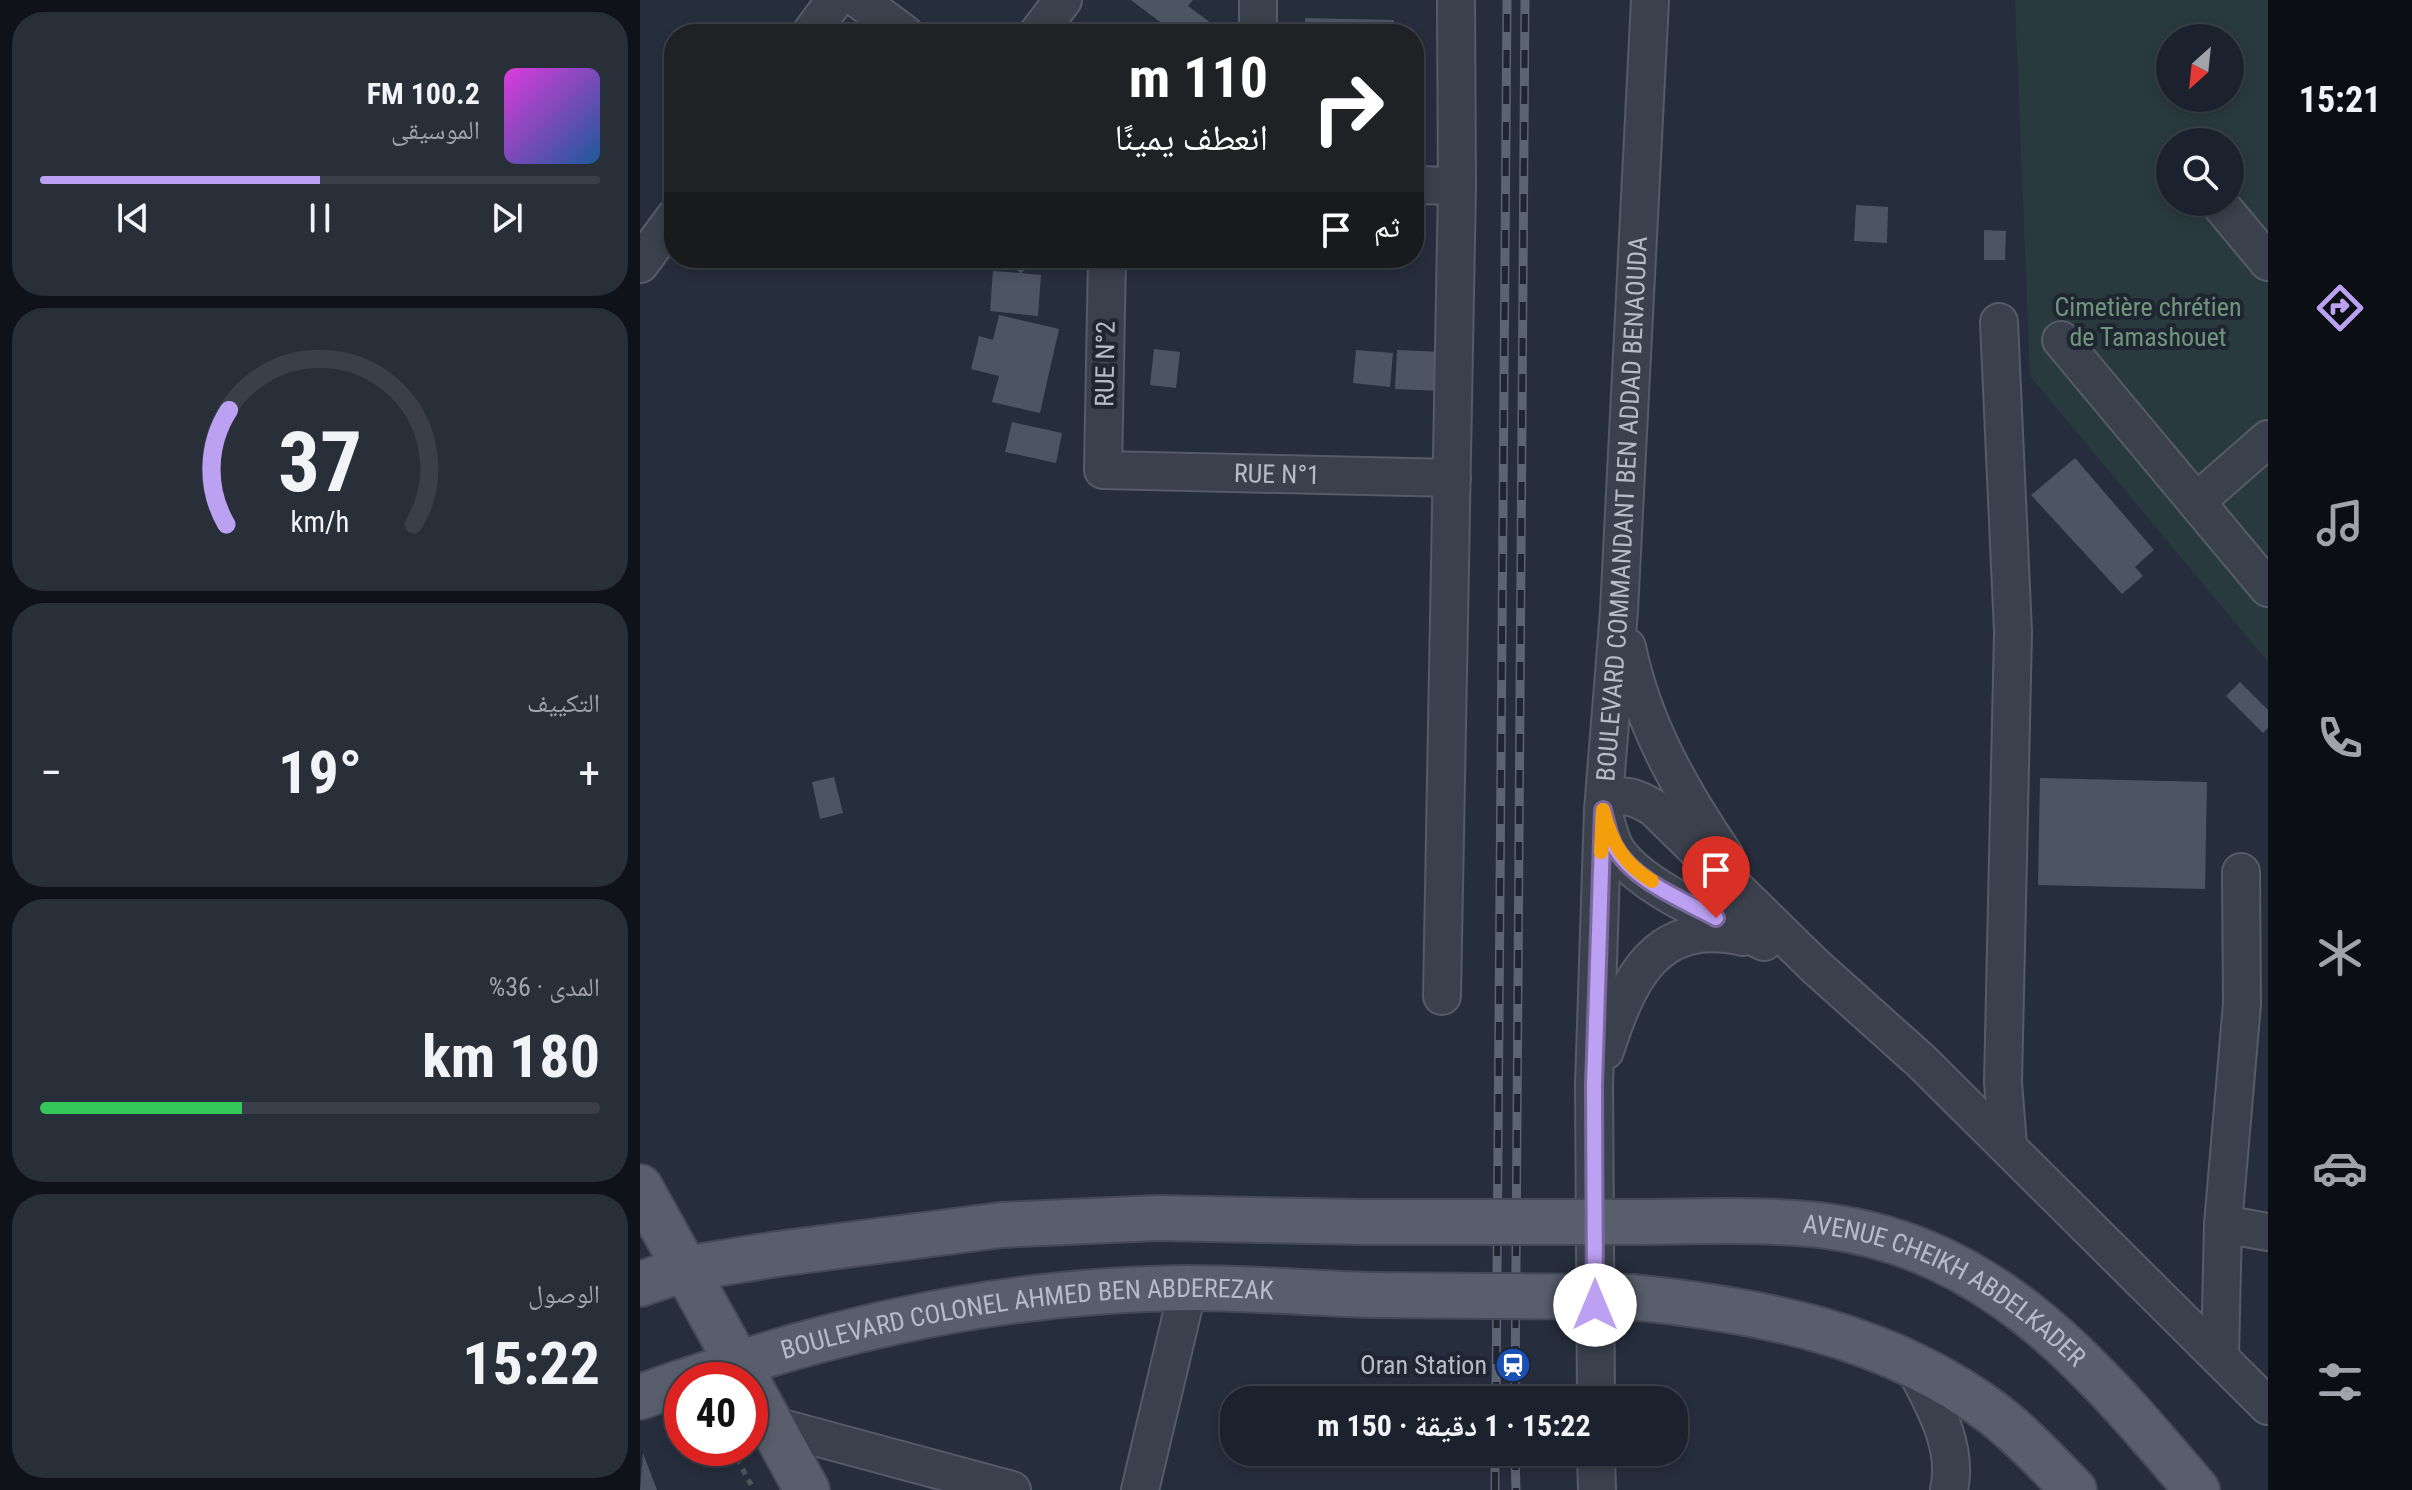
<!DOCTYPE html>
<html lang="ar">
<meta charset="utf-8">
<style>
:root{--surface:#1c222d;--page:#292f39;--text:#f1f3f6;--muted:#a0a4aa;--line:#3a3f49;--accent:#bca0f2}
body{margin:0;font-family:"Roboto Condensed","Noto Naskh Arabic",sans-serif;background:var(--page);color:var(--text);direction:rtl;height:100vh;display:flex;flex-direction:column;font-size:30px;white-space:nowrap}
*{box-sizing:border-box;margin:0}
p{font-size:26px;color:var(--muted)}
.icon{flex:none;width:44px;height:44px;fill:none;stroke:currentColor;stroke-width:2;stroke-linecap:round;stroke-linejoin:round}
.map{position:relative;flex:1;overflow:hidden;direction:ltr}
.drawer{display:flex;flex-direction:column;gap:12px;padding:12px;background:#0f1319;width:640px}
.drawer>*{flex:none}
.hud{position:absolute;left:24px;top:24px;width:760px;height:244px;border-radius:32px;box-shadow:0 4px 12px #0003,0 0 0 2px var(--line);direction:rtl;background:#202124;color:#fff;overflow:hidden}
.needle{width:52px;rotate:207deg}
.controls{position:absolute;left:1516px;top:24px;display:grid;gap:16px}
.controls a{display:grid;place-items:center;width:88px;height:88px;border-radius:50%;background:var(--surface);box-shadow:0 4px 12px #0003,0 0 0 2px var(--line);font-size:40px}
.speed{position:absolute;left:24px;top:1362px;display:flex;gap:16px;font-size:40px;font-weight:700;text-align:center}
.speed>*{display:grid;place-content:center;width:104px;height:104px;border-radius:50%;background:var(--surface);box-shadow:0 4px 12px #0003,0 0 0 2px var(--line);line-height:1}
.speed .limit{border:12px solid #d22;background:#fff;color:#111}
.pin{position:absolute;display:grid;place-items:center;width:68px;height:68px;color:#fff;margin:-82px -34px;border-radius:50% 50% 50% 0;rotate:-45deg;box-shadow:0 0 8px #0007}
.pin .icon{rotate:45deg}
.me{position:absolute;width:88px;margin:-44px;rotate:0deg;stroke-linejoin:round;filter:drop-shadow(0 0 6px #0008)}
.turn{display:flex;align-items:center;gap:28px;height:168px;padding:0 24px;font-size:36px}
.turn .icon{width:104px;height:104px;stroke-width:2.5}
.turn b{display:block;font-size:56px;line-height:68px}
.then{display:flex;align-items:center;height:76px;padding:0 24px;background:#0003;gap:16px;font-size:30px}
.big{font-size:60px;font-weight:700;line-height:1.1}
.drawer .tile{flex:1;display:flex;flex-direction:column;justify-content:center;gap:12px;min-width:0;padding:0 28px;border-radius:32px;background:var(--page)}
.drawer .dial{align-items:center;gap:0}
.dial svg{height:208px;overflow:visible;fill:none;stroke:var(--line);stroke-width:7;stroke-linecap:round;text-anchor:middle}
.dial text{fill:var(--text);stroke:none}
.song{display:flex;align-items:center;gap:24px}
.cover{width:96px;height:96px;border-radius:12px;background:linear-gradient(135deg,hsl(300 70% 55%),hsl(210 70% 35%))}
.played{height:8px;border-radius:4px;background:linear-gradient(90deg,var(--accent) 50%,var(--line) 50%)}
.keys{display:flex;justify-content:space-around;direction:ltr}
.heat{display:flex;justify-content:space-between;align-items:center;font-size:44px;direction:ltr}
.charge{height:12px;border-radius:6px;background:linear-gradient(90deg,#34c759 36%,var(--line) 0)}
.trip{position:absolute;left:580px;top:1386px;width:468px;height:80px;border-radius:32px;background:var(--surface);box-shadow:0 4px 12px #0003,0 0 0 2px var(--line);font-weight:700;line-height:80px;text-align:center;direction:rtl}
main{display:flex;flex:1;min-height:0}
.tabs{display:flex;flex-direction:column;width:144px;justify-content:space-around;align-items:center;background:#0b0e12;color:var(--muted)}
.tabs .icon{width:56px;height:56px}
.tabs .selected{color:var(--accent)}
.tabs b{font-size:36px;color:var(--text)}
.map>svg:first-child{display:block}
.green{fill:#293a3e;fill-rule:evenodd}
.building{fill:#4d5565}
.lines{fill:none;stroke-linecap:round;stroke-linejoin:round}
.minor-casing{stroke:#555b67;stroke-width:40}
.major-casing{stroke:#434955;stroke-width:48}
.path{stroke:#48575c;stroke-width:5;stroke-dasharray:6 6;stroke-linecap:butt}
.minor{stroke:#3a404c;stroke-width:36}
.major{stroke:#585e6c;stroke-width:44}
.rail-casing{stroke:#5c6373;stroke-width:9}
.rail{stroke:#1f2531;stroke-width:6;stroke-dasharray:18;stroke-linecap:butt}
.major-bridge-casing{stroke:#434955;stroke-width:48;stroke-linecap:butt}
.major-bridge{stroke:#585e6c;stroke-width:44}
.route-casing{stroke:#7a689d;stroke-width:20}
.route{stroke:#bca0f2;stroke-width:14}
.slow{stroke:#f59e0b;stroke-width:14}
.labels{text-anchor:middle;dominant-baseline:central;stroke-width:8;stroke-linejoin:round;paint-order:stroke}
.park-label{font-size:26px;fill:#6f967c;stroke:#1f2531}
.street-label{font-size:26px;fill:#b6bbc7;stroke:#1f2531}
.poi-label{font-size:26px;fill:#b6bbc7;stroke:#1f2531;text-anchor:end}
</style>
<main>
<nav class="tabs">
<b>15:21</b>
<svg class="icon selected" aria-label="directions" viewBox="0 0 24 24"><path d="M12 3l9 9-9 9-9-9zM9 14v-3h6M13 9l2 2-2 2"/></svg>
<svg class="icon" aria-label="music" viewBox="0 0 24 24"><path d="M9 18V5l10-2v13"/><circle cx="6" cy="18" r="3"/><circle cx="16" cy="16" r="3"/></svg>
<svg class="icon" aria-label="phone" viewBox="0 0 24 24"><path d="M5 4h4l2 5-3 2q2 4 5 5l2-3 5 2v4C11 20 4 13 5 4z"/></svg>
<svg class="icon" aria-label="climate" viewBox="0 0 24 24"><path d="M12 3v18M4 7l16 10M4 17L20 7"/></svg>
<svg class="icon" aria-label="car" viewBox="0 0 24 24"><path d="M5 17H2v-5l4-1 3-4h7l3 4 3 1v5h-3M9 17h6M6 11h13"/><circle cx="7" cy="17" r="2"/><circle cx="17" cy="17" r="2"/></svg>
<svg class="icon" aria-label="filters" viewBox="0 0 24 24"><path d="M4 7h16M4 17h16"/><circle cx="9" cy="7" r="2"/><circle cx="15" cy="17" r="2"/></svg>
</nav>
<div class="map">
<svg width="1628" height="1490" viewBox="0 0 1628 1490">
<rect width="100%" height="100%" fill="#262d3c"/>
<!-- green -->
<path class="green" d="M1375 0H1628V662L1390 376ZM1530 38H1590V98H1530ZM1530 142H1590V202H1530Z"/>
<!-- building -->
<g class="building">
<path d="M491 0H553L548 6 586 34H536Z"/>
<path d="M665 18 754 20 753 34H665Z"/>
<path d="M205 26 215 34H199Z"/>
<path d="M1216 205 1248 207 1247 243 1214 241Z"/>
<path d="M1344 230 1366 231 1365 260H1344Z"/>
<path d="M366 258H399L381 273 401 275 398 316 350 311 353 271 380 273Z"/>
<path d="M359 315 419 329 400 413 352 402 359 376 331 369 339 336 353 340Z"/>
<path d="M514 349 540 352 536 388 510 385Z"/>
<path d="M716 350 753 353 750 387 713 383Z"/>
<path d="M757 350 803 352 801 391 755 389Z"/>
<path d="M372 422 422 433 416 463 365 452Z"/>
<path d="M1435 458 1514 550 1495 567 1503 576 1482 594 1391 495Z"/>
<path d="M1600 682 1628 710V728L1623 733 1586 696Z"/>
<path d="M194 777 203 813 180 819 172 782Z"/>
<path d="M1400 778 1567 782 1565 889 1398 885Z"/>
<path d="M3 1453 17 1490H0Z"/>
</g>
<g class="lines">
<defs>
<g id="minor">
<path d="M219 0 265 34"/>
<path d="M618 0V34"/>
<path d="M170 34 195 0"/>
<path d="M397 34 423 0"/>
<path d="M774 185 817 186"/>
<path d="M1578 202 1628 262"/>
<path id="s1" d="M467 258 463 470 812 478"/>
<path d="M0 264 34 218"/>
<path d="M1359 322 1373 632 1363 1082 1368 1146"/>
<path d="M1421 340 1628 588"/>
<path d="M1556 502 1628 439"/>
<path d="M987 647C1003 725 1041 791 1085 856"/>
<path d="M1124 942C1083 921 996 887 974 846 969 835 966 822 963 810 978 789 994 796 1014 808L1175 966 1281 1061 1628 1406"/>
<path d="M802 996 817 186 816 0"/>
<path d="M965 1051C988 980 1015 917 1103 937"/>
<path d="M1583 1224 1628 1232"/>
<path d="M1580 1356 1583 1224 1602 1004 1601 872"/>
<path d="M1272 1363C1292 1402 1319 1445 1309 1490"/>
<path id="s2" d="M956 1400 954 1085 963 810 979 611 1010 0"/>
<path d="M131 1425 372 1490"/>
<path d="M956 1452 957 1490"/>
<path d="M500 1490 548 1288"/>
</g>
<g id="major">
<path d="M0 1187 107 1380"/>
<path id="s3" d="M992 1222C1056 1222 1123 1218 1186 1226 1356 1249 1453 1368 1557 1490"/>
<path d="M0 1284 45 1269 137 1254 361 1225 518 1218 723 1222"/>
<path d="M991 1297C1120 1310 1248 1334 1354 1414 1383 1436 1408 1464 1434 1490"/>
<path id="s4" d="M49 1380C208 1325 378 1289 548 1288 609 1288 670 1293 730 1295"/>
<path d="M110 1386 167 1490"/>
<path d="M0 1397 42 1382"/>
</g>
</defs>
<!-- minor casing -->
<use href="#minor" class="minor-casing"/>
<!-- major casing -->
<use href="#major" class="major-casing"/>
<!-- path -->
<path class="path" d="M91 1448 114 1490"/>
<!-- minor -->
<use href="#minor" class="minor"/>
<!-- major -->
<use href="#major" class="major"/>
<defs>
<g id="rail">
<path d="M856 1400 867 0"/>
<path d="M875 1400 885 0"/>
<path d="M875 1452 876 1490"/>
<path d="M855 1490V1452"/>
</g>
</defs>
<!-- rail casing -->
<use href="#rail" class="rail-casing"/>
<!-- rail -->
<use href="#rail" class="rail"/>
<defs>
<g id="major-bridge">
<path d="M723 1222H992"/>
<path d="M730 1295 991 1297"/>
</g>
</defs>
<!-- major-bridge casing -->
<use href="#major-bridge" class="major-bridge-casing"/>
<!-- major-bridge -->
<use href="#major-bridge" class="major-bridge"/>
</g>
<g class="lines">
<defs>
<path id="route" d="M955 1305 954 1085 963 810C966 822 969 836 974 846 993 881 1043 900 1076 918"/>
</defs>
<!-- route casing -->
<use href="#route" class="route-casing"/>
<!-- route -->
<use href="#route" class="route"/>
<!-- slow -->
<path class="slow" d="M961 852 963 810C972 843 983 863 1012 881"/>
</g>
<!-- icons -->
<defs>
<symbol id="station-disc" viewBox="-11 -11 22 22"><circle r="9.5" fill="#1a4fb4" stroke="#1f2531"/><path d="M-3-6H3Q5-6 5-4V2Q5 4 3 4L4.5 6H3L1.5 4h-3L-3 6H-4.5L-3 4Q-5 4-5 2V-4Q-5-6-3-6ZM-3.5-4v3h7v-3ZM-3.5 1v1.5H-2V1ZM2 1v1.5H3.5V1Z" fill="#fff"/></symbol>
</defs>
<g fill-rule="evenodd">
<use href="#station-disc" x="853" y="1345" width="40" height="40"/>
</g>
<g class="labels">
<!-- park labels -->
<g class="park-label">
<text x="1508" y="307">Cimetière chrétien<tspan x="1508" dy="30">de Tamashouet</tspan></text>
</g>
<!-- street labels -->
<g class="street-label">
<text transform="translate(465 364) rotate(-89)">RUE N°2</text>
<text stroke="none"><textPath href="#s1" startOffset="386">RUE N°1</textPath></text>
<text stroke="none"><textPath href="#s2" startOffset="892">BOULEVARD COMMANDANT BEN ADDAD BENAOUDA</textPath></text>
<text stroke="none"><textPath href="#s3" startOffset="330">AVENUE CHEIKH ABDELKADER</textPath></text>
<text stroke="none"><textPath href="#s4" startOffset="346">BOULEVARD COLONEL AHMED BEN ABDEREZAK</textPath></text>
</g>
<!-- poi labels -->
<g class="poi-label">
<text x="847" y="1365">Oran Station</text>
</g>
</g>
</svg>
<div class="controls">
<a><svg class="needle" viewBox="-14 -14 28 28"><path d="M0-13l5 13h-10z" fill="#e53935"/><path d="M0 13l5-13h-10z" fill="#a0a4aa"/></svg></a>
<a><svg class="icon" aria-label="search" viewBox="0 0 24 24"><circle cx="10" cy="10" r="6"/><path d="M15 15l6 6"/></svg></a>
</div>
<div class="speed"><div class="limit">40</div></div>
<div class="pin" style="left:1076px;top:918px;background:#d93025"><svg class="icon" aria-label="arrive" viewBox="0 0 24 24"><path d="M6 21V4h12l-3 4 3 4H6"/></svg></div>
<svg class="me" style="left:955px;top:1305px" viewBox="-20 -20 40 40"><circle r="19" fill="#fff"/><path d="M0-13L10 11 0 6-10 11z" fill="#bca0f2"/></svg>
<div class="trip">15:22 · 1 دقيقة · 150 m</div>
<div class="hud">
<div class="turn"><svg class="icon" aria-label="right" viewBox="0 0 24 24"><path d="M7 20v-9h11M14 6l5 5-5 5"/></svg><div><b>110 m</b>انعطف يمينًا</div></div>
<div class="then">ثم<svg class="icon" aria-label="arrive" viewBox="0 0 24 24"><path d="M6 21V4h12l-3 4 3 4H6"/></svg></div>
</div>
</div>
<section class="drawer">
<div class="tile">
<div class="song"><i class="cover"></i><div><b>100.2 FM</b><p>الموسيقى</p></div></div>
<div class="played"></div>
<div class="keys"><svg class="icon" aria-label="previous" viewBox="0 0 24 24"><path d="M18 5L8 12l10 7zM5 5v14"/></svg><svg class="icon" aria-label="pause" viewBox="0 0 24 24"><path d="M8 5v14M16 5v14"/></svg><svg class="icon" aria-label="next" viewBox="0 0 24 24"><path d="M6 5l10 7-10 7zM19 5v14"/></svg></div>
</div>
<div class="tile dial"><svg viewBox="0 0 100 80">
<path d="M14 69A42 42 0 1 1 86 69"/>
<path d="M14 69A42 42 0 0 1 15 25" stroke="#bca0f2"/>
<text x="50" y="56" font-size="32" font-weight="700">37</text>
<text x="50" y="72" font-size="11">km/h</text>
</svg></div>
<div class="tile"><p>التكييف</p>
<div class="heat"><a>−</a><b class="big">19°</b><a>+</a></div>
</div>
<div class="tile"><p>المدى · 36%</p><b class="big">180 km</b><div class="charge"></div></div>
<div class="tile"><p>الوصول</p><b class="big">15:22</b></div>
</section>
</main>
